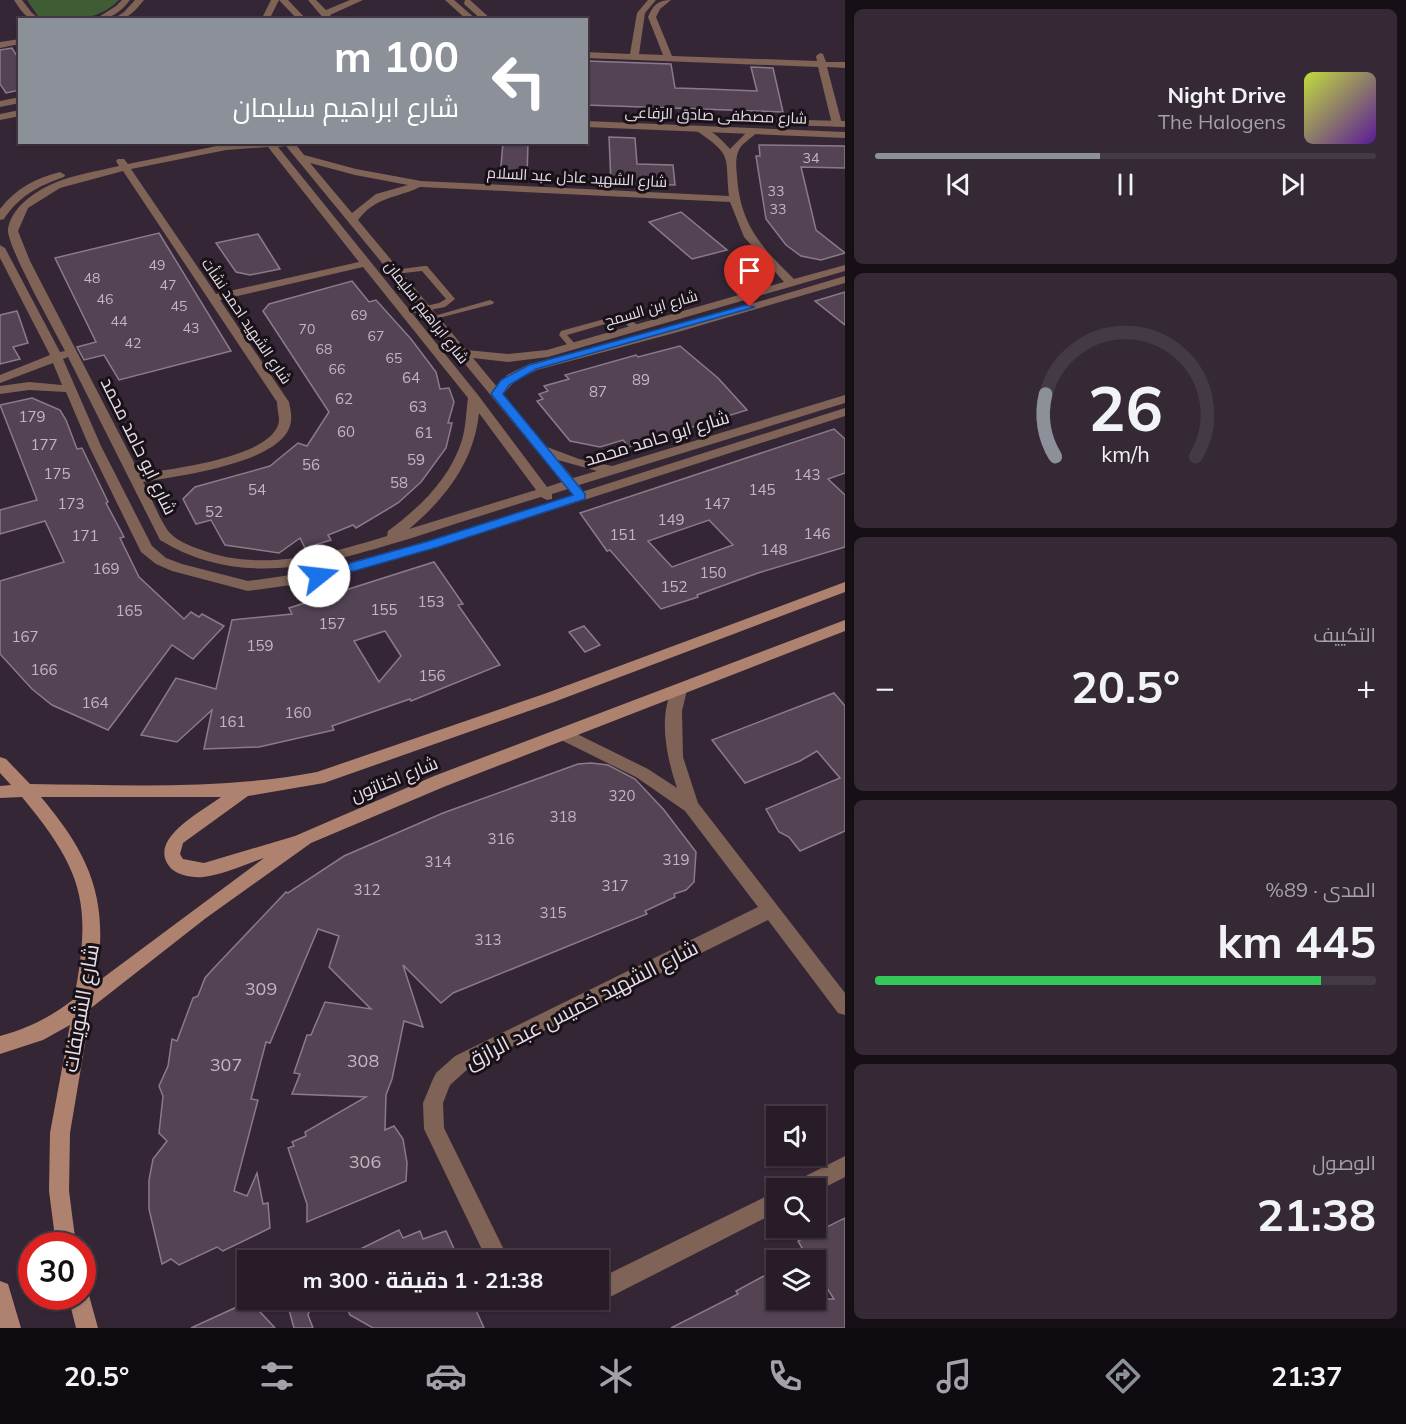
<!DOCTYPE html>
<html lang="ar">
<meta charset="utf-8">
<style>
:root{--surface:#281c28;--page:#342934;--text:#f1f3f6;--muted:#a5a1a8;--line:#443a45;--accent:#8c9099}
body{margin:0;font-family:Mulish,Cairo,sans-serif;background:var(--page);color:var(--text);direction:rtl;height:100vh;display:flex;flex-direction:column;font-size:22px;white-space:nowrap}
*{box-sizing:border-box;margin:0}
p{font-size:20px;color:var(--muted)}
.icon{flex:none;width:33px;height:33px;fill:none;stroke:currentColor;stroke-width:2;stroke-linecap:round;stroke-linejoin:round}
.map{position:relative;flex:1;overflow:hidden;direction:ltr}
.details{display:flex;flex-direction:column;gap:9px;padding:9px;background:#160f16;width:561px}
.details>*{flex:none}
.top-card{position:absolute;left:18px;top:18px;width:570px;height:126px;border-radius:0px;box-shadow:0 2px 4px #0004,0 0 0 2px var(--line);direction:rtl;background:#8c9099;color:#fff;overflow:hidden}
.tools{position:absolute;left:766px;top:1106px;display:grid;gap:12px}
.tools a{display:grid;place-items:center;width:60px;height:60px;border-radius:0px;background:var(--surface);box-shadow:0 2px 4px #0004,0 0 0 2px var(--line);font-size:30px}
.speed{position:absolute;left:18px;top:1232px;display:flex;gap:12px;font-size:30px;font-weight:700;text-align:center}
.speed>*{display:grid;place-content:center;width:78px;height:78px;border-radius:50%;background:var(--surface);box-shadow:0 2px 4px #0004,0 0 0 2px var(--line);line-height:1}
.speed .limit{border:9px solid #d22;background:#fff;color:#111}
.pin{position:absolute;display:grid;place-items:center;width:51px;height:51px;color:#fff;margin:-62px -26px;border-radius:50% 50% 50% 0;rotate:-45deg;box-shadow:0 0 6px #0007}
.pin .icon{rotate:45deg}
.me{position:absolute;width:66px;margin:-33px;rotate:74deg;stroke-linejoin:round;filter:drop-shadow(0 0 4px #0008)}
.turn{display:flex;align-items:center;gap:21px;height:126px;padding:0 30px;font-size:27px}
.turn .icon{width:78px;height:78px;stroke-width:2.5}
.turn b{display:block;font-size:42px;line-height:51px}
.big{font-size:45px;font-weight:700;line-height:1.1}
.details .card{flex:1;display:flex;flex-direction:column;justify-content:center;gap:9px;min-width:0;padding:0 21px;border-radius:9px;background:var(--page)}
.details .dial{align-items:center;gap:0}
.dial svg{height:156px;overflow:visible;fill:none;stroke:var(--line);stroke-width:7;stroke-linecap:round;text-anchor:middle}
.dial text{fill:var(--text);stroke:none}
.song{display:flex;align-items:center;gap:18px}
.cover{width:72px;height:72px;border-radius:9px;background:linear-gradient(135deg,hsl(70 70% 55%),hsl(270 70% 35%))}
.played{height:6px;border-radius:3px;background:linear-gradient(90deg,var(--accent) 45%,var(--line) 45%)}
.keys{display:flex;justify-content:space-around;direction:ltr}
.heat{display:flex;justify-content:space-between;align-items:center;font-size:33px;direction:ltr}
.charge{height:9px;border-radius:4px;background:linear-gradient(90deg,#34c759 89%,var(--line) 0)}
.trip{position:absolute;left:237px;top:1250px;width:372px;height:60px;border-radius:0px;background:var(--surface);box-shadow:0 2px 4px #0004,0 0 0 2px var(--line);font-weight:700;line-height:60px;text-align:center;direction:rtl}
.dock{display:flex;height:96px;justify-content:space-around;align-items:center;background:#100b10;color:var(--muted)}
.dock .icon{width:42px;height:42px}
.dock .selected{color:var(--accent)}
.dock b{font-size:27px;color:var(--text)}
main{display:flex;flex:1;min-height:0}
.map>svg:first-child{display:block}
.green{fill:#3f5c35}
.building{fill:#534353;stroke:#8c7a8c;stroke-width:1.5;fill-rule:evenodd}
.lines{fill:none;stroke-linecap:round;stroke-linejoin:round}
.service{fill:#7f6357;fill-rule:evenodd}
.minor{fill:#7f6357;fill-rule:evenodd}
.tertiary{fill:#7f6357;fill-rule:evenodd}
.secondary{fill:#ae826e;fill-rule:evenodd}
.route{fill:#1a73e8;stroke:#114b97;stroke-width:1.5}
.labels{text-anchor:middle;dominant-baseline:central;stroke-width:6;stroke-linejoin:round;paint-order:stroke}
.far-number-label{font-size:14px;fill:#c2b6c2}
.far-street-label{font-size:15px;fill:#e7dde7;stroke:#181218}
.number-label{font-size:15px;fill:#c2b6c2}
.street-label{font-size:18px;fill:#e7dde7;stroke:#181218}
.near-number-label{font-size:18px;fill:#c2b6c2}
.near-street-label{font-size:21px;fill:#e7dde7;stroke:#181218}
</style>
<main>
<section class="details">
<div class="card">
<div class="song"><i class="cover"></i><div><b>Night Drive</b><p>The Halogens</p></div></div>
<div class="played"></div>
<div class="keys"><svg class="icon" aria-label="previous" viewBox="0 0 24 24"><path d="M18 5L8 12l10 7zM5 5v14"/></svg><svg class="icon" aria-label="pause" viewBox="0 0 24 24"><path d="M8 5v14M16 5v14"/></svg><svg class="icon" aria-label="next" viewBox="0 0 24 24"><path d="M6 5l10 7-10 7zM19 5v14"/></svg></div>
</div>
<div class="card dial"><svg viewBox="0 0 100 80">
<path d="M14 69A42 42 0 1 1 86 69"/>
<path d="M14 69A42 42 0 0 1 9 37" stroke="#8c9099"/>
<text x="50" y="56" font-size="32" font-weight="700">26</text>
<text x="50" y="72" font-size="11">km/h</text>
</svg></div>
<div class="card"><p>التكييف</p>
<div class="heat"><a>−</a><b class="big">20.5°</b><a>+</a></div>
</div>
<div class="card"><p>المدى · 89%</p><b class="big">445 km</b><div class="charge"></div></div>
<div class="card"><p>الوصول</p><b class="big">21:38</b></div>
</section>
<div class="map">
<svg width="845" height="1328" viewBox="0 0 845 1328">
<rect width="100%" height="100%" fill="#352635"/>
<!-- green -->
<path class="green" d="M27 0H119C96 23 69 19 40 19Z"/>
<!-- building -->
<g class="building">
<path d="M12 48 20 61V90L6 93 0 84V50Z"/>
<path d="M586 61 671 64 675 88 708 89 757 91 751 67 773 68 783 112 586 105Z"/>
<path d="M609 137 635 138 637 164 673 165 675 185 611 183Z"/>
<path d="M503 142H528L527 178H500Z"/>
<path d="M759 145 845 146V168L801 167 816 230 845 253 821 260 801 256 786 245 766 219 756 156H760Z"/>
<path d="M681 212 727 250 692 259 649 222Z"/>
<path d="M159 233 231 351 119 380 104 355 84 360 77 347 96 342 55 258Z"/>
<path d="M258 234 280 269 250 275 236 272 216 243Z"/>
<path d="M352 281 369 302 376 300 411 339 436 372 440 389 449 388 454 402 448 423H452L446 448 421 482 398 503 356 528 353 525 328 535 331 540 305 548 300 538 279 553 225 545 211 520 196 524 183 499 195 487 270 466 298 443 307 446 329 412 263 311 269 304Z"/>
<path d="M845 292V325L815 301Z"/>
<path d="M17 311 28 343 13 347 20 359 0 364V315Z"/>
<path d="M680 346 718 378 747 410 629 447 623 440 600 447 570 441 537 401 543 399 539 394 548 391 544 386 569 379 565 375 636 355 638 357Z"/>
<path d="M32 398 60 410 66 420 77 449 82 448 108 502 106 503 124 537 120 538 139 577 184 619 191 612 199 617 202 614 224 626 193 659 172 645 108 730 52 705 32 689 0 654V581L64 562 45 521 0 534V510L37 500 0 405Z"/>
<path d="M834 429 845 439V473L828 479 845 495V547L758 573 697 595 698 597 661 609 610 550 607 551 580 513ZM709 520 733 545 672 567 648 541Z"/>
<path d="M434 562 463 604 458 605 500 665 411 701 410 699 332 726 334 730 259 747 204 749 212 710 177 742 141 735 176 678 216 689 232 620 292 614 289 608ZM385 631 401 656 379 682 354 641Z"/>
<path d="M584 626 600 645 585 652 569 632Z"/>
<path d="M834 693 845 706V831L800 851 789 837 779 832 766 809 840 778 817 751 800 761 745 783 712 740Z"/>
<path d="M591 763 608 765 635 779 664 810 696 852 694 882 686 890 674 894 675 897 645 911 647 914 453 993 441 1003 403 965 423 1027 404 1021 392 1079 386 1095 385 1130 394 1126 403 1139 407 1163 406 1181 307 1222V1204L288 1148 294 1146 292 1142 306 1136 305 1132 366 1097 292 1094 300 1074 294 1073 307 1035H311L325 1002 371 1009 329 967 339 936 318 929 270 1043 266 1042 251 1099 258 1100 234 1191 247 1196 257 1173 263 1204 268 1203 270 1228 223 1251 217 1247 179 1265 171 1259 162 1264 149 1209V1180L153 1159 167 1141 159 1133 163 1096 159 1086 168 1066 172 1039 177 1041 193 998 198 996 205 978 213 969 286 892 288 893 344 856 443 813 578 764Z"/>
<path d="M845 1218V1328H671L738 1294 736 1291 777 1269V1299H834L816 1271V1260H809L798 1241Z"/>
<path d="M399 1230 403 1238 420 1231 423 1239 446 1231 459 1260H338Z"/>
<path d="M286 1299H305L311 1306 308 1315 313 1328H294Z"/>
<path d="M343 1299H471L484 1328H373L350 1315Z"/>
<path d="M250 1301 275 1328H191Z"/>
</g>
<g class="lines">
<!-- service -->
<g class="service">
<path d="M424 266H427L455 299 445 307 403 315V311L439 303 446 299 422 271 394 274 390 272 394 270Z"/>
<path d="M490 300 494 302 493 304 431 320 427 318Z"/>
<path d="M619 315 629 317 638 326V330H632L623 321 619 320 567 335 577 346 573 348H570L559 335 561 331Z"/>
</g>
<!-- minor -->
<g class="minor">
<path d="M14 0H22L32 13 41 20C26 20 22 12 14 0Z"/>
<path d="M122 0H130C121 12 110 20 94 20L116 6Z"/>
<path d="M135 0H144C134 12 128 20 112 20L124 12Z"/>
<path d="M271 0H279L269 20H261Z"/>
<path d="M445 0H454L477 20H467Z"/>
<path d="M465 0H470L492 20H482L464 4Z"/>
<path d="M648 0H656L645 13 639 54 663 55 648 17C653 5 658 0 671 0L660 9 656 17 672 56 817 61 816 56 820 53 823 54 826 62H845V68L827 67 842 124 837 127 832 124 818 67 586 58V52L630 54 637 13Z"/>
<path d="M20 39V44L0 48V42Z"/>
<path d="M697 127C709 126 722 140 730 149L749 130 757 132C752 138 744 142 740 148 735 156 736 167 737 176 740 224 761 247 794 279L845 265V271L548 357 508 362 473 358 497 387 507 375 529 364 670 328 845 276V283L678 332 537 370 515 381 503 394 547 447 579 459 612 466 845 395V403L579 485 582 489 580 492 575 493 568 489 552 494V499L547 500 541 497C499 510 457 523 415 537 329 563 243 591 160 540L68 357 63 359 101 446 152 546 166 558 182 564 248 581 319 571 428 541 845 408V416L438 547 319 581 248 591 172 571 156 564 141 552 89 446 66 392 29 390 0 394V386L29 382 62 385 53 363 0 383V375L50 355 0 258V245L5 248 60 352 65 351C55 331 6 245 8 229 12 207 33 193 52 184 72 175 98 171 119 166L116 161 118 159H124L128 164 226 144 294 142 304 155 356 169 421 181 729 196C725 155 733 156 697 131ZM286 146 562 482 547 487 478 395 278 147ZM268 147 359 262 216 294 131 169 226 150ZM310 163 355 175 408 185 376 194 352 213ZM123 171 277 402C277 408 279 415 279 421 274 458 169 469 140 474L30 261 18 231 28 208 60 188ZM420 187 730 202 744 237 784 282 547 350 508 354 466 350 358 220C375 197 397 198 420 187ZM363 267 468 398C466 412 466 427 462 440 450 479 419 508 388 531L387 536C329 554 259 573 199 549 190 546 178 541 171 534 162 526 150 494 143 482 177 476 287 463 291 421 292 415 290 408 289 402L220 300ZM479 413 536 490 409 529C445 499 474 462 479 413ZM558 460 597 471 573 478Z"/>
<path d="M60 172 65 175 64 177C38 186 19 196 4 219L0 220V209C15 189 36 178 60 172Z"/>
<path d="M679 684 684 686 687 690 682 711 683 757 698 803 845 993V1015L838 1013 768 920 469 1068 450 1085 443 1103 444 1128 509 1260H487L424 1129 423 1103 433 1079 436 1073 455 1056 758 907 685 811 636 777 559 739 557 735 559 731H571L648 769 677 788C667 758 657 716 674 686Z"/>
<path d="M845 1156V1177L816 1192V1188H793L796 1181Z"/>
<path d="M777 1191V1212L606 1299 598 1302 591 1299H598V1279Z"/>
<path d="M552 1299H581L578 1307 570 1310 555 1307Z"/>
</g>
<!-- tertiary -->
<g class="tertiary">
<path d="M279 0H288L307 20H298Z"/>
<path d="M308 0H316L326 10 350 0H363L330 15 334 20H325Z"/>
<path d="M20 97V103L0 107V101Z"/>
<path d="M20 110V116L0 120V114Z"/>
<path d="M725 118 845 121V127L728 123 723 120Z"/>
<path d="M586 121 845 132V138L586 127Z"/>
</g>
<!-- secondary -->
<g class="secondary">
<path d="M845 582V592L554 702 324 783 248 796 183 843 180 854 183 859 204 863 295 836 434 776 845 620V631L446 786 311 843 206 918 91 1008 70 1133 69 1191 76 1245H56L49 1191 50 1133 70 1025 43 1040 0 1054V1036C29 1028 51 1017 74 999 92 904 84 872 22 797L0 798V786L11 785 0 773V757L6 759 30 784C126 785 222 790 317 772L544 694ZM41 797H221C203 811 148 838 169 866 175 875 192 878 203 877 223 875 245 864 264 858L96 983C109 902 93 859 41 797Z"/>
<path d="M0 1281 8 1284 21 1328H0Z"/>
<path d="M82 1287 87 1288 98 1328H76L68 1296H82Z"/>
</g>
</g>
<!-- route -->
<path class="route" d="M746 305 755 307 536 369 509 385 503 394 585 494V499L438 547 319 581 315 579V573L429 541 573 495 491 394 501 380 529 365Z"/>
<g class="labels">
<!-- far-number labels -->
<g class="far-number-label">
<text x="811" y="158">34</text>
<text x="776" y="191">33</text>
<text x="778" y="209">33</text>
<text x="157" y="265">49</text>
<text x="92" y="278">48</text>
<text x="168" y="285">47</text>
<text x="105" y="299">46</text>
<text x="179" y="306">45</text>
<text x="359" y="315">69</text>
<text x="119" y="321">44</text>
<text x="191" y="328">43</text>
<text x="307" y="329">70</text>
<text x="376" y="336">67</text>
<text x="133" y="343">42</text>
<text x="324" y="349">68</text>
<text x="394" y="358">65</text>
<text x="337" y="369">66</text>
</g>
<!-- far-street labels -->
<g class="far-street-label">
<text transform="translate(716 115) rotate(2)">شارع مصطفى صادق الرفاعى</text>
<text transform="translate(577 177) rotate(3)">شارع الشهيد عادل عبد السلام</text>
<text transform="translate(651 308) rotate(-16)">شارع ابن السمح</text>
<text transform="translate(427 312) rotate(52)">شارع ابراهيم سليمان</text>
<text transform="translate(247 321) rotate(56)">شارع الشهيد احمد نشأت</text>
</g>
<!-- number labels -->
<g class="number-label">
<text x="411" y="377">64</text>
<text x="641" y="379">89</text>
<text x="598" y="391">87</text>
<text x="344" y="398">62</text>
<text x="418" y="406">63</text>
<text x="32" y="416">179</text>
<text x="346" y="431">60</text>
<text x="424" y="432">61</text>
<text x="44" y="444">177</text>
<text x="416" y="459">59</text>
<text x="311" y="464">56</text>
<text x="57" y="473">175</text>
<text x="807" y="474">143</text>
<text x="399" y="482">58</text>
<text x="257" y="489">54</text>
<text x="762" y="489">145</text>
<text x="71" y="503">173</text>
<text x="717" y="503">147</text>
<text x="214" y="511">52</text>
<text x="671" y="519">149</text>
<text x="817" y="533">146</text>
<text x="623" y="534">151</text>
<text x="85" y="535">171</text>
<text x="774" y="549">148</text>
<text x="106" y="568">169</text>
<text x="713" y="572">150</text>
<text x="674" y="586">152</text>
<text x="431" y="601">153</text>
<text x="384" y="609">155</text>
<text x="129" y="610">165</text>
<text x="332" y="623">157</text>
<text x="25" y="636">167</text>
<text x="260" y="645">159</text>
<text x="44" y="669">166</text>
<text x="432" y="675">156</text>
<text x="95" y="702">164</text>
<text x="298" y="712">160</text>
<text x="232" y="721">161</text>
<text x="622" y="795">320</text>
<text x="563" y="816">318</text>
<text x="501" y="838">316</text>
<text x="676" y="859">319</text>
<text x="438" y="861">314</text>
<text x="615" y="885">317</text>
<text x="367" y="889">312</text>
<text x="553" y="912">315</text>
<text x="488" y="939">313</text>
</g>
<!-- street labels -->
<g class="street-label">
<text transform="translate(657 438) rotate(-17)">شارع ابو حامد محمد</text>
<text transform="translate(139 446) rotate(64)">شارع ابو حامد محمد</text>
<text transform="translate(394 779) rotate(-22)">شارع اخناتون</text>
</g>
<!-- near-number labels -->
<g class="near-number-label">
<text x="261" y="988">309</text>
<text x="363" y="1060">308</text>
<text x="226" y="1064">307</text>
<text x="365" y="1161">306</text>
</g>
<!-- near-street labels -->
<g class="near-street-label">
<text transform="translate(581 1004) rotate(-27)">شارع الشهيد خميس عبد الرازق</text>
<text transform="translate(80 1008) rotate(-80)">شارع الشويفات</text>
</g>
</g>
</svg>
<div class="tools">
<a><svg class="icon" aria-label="sound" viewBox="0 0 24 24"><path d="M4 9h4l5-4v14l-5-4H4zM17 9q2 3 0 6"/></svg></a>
<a><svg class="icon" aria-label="search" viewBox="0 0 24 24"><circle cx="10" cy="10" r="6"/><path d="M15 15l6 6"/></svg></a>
<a><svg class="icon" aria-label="layers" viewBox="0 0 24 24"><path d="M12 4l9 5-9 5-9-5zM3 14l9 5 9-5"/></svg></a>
</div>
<div class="speed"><div class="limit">30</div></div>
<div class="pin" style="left:750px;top:307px;background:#d93025"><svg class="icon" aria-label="arrive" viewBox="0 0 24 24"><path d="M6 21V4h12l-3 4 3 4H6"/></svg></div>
<svg class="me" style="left:319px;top:576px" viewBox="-20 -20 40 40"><circle r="19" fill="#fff"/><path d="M0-13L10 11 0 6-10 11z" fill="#1a73e8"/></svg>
<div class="trip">21:38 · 1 دقيقة · 300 m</div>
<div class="top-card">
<div class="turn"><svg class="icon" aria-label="left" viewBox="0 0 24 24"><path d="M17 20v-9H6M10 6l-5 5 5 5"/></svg><div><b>100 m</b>شارع ابراهيم سليمان</div></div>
</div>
</div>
</main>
<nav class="dock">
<b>21:37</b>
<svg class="icon selected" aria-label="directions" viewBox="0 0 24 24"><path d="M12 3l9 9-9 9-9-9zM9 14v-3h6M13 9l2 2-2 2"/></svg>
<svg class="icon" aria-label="music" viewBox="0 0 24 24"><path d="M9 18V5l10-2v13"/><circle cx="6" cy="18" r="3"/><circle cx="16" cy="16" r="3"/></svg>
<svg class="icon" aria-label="phone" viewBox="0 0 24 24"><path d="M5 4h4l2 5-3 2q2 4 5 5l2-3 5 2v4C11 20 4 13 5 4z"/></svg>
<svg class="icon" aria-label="climate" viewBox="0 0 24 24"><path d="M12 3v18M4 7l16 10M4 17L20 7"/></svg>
<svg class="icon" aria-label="car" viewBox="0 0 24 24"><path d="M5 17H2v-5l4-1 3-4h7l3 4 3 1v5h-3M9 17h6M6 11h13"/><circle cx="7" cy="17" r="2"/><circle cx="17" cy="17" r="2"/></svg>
<svg class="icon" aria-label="filters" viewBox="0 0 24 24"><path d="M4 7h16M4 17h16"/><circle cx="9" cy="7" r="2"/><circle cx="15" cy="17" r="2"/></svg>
<b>20.5°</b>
</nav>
